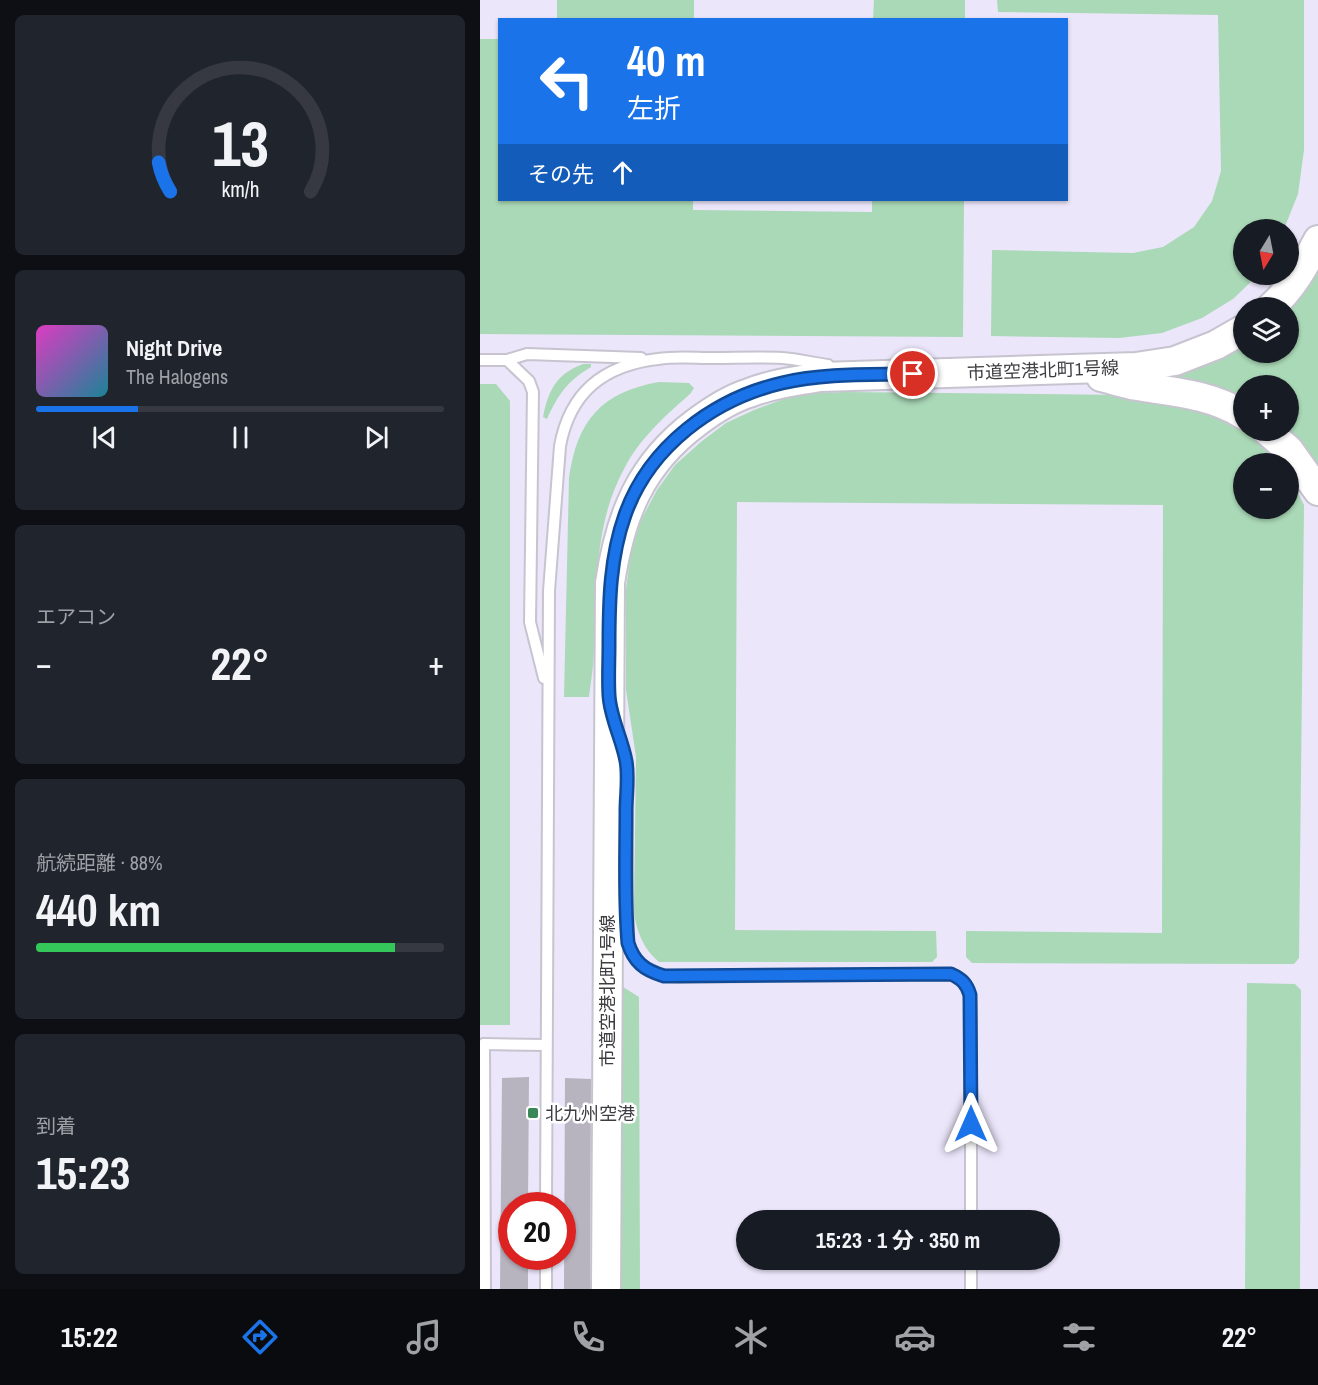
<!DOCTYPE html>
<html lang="ja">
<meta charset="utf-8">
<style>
:root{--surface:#171b24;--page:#20242c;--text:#f1f3f6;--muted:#9ea1a6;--line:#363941;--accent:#1a73e8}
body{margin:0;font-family:"Archivo Narrow","Noto Sans JP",sans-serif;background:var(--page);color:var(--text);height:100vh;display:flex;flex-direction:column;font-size:22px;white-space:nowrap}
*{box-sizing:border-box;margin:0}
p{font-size:20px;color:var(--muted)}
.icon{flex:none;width:33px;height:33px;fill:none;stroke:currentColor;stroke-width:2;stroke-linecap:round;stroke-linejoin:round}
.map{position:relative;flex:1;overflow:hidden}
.details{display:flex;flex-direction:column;gap:15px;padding:15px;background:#0d0f14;width:480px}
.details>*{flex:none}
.hud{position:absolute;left:18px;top:18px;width:570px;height:183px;border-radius:0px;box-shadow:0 2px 4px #0004;background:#1a73e8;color:#fff;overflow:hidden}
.needle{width:39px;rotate:190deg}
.controls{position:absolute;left:753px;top:219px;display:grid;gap:12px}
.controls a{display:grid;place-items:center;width:66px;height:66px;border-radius:50%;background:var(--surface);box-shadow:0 2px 4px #0004;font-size:30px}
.speed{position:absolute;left:18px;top:1192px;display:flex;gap:12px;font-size:30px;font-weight:700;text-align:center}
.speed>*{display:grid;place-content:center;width:78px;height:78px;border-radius:50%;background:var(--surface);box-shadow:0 2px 4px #0004;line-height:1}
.speed .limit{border:9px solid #d22;background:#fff;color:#111}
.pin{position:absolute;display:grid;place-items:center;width:51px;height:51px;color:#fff;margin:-26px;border:3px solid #fff;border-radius:50%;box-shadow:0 2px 6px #0007}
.me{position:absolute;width:66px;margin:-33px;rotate:0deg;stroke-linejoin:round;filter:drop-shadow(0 0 4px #0008)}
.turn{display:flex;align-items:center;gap:21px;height:126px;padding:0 30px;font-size:27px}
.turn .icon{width:78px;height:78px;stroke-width:2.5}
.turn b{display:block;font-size:42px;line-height:51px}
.then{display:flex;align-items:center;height:57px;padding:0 30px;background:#0003;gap:12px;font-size:22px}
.big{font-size:45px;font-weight:700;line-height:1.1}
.details .tile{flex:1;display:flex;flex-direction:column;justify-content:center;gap:9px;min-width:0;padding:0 21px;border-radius:9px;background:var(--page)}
.details .dial{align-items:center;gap:0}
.dial svg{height:156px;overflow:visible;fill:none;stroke:var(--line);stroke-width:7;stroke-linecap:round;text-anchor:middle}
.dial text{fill:var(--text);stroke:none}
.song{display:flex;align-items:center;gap:18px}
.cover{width:72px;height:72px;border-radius:9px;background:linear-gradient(135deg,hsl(310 70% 55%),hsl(190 70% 35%))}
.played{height:6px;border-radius:3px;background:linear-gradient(90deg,var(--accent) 25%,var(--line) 25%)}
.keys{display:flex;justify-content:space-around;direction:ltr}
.heat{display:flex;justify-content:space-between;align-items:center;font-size:33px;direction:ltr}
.charge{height:9px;border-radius:4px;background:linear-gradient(90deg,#34c759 88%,var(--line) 0)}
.trip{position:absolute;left:256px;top:1210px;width:324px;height:60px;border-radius:30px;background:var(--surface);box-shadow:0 2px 4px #0004;font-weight:700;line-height:60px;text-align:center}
.tab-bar{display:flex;height:96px;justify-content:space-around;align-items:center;background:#090b0e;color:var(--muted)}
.tab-bar .icon{width:42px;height:42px}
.tab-bar .active{color:var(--accent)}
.tab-bar b{font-size:27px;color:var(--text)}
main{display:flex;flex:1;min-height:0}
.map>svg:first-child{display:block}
.built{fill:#ebe6fa;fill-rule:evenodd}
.green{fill:#aad9b7}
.building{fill:#b7b4c0}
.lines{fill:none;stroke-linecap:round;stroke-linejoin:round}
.lane-casing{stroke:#c7c4d0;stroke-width:14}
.secondary-casing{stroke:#c7c4d0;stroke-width:32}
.lane{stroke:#fff;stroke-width:10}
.secondary{stroke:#fff;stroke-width:28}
.route-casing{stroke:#114b97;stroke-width:15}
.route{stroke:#1a73e8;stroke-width:10}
.poi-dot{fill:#398756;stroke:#fff;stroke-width:2}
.labels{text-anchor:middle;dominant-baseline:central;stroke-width:5;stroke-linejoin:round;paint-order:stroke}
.street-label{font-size:18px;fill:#3d3c41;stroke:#fff}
.poi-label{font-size:18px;fill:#3d3c41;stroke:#fff;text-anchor:start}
</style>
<main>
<section class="details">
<div class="tile dial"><svg viewBox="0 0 100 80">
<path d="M14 69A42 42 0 1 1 86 69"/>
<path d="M14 69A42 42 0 0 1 8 54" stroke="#1a73e8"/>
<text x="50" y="56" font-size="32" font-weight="700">13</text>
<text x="50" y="72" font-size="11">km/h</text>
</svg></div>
<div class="tile">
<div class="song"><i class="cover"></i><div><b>Night Drive</b><p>The Halogens</p></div></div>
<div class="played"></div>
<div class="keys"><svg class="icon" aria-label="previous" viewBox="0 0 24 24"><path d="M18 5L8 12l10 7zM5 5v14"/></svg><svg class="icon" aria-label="pause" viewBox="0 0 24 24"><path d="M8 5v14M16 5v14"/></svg><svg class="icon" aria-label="next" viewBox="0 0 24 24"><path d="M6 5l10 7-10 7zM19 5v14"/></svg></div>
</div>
<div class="tile"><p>エアコン</p>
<div class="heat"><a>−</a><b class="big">22°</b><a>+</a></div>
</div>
<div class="tile"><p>航続距離 · 88%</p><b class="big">440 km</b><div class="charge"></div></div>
<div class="tile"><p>到着</p><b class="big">15:23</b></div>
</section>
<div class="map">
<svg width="838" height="1289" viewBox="0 0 838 1289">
<rect width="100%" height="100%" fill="#f3f0fc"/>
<!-- built -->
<path class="built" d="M0 0H838V1289H0ZM20 20H586V200H20ZM764 230H808V274H764ZM764 308H808V352H764ZM764 386H808V430H764ZM764 464H808V508H764ZM32 1206H82V1257H32ZM267 1221H570V1260H267Z"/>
<!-- green -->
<g class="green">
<rect x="77" y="0" width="137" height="19"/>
<path d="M394 0H485V19H393Z"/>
<path d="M517 0H824V150L818 194 804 229 764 230V274L778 275 753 299 722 318 682 333 639 338 511 336 512 250 653 253 683 247 714 227 732 201 741 171 738 15 518 12Z"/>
<path d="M0 39H19L20 200H213V210L392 212V200H484L483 337 0 334Z"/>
<path d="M833 272 838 273V465L832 466 799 431 808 430V386H764L763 404 698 380 696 373 763 343 764 352H808V308Z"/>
<path d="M103 364H111V367C87 381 78 395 67 419L63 417C68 391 76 374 103 364Z"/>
<path d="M179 382 209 383 214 388 210 394C185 416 159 439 144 469 114 524 117 587 114 647 114 664 111 681 109 697H84L89 478C97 421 121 392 179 382Z"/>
<path d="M0 384H16L30 401V1025H0Z"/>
<path d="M365 392 645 395 690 398 763 427 764 430 767 431 788 449 800 463 764 464V508H808L809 475 824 505 819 958 814 964 492 963 486 957V931L682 933 683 505 257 502 255 930 456 931 457 957 452 962H179C163 948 158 934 154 914L156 757 146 690V589L151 552 161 520 177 490 195 465 222 441 246 423 274 410 318 394Z"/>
<path d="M767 983 815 984 821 990 820 1289H765Z"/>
<path d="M143 987 159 997 160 1289H141Z"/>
</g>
<!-- building -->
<g class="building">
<path d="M49 1077 48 1206H32V1257H48V1289H20L22 1078Z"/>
<path d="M85 1078 111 1079 110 1289H84Z"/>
</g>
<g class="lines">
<defs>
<g id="lane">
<path d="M0 360H27L47 354 161 358"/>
<path d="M27 360 49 381 53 392 50 622 64 678"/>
<path d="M140 738 146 763 148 943C157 969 172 976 198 977L470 974C493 984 490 997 491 1019V1221"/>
<path d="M4 1044 66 1045"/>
<path d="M0 1047 4 1044 5 1289"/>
<path d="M66 1206 69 591 80 446C90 392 124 365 178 359 196 356 215 358 233 358 256 358 279 357 302 358 317 359 333 363 348 365"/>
<path d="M66 1289V1257"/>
<path d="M491 1289V1260"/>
</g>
<g id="secondary">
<path d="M790 308C812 289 825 265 838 240"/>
<path d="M621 377C633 380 645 384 657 386 694 392 730 394 764 415"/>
<path d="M786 430 809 450 838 491"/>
<path d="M126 1289 130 583C140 516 160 464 217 422 233 410 250 399 269 393 292 384 316 381 341 377L656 367 695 361 736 345 764 329"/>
</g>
</defs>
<!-- lane casing -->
<use href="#lane" class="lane-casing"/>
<!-- secondary casing -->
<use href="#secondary" class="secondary-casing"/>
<!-- lane -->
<use href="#lane" class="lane"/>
<!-- secondary -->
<use href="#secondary" class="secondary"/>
</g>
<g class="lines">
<defs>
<path id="route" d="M433 374C390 375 344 373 302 383 233 399 169 447 145 515 130 557 129 601 129 645 129 662 128 679 129 695 130 717 142 739 146 761 149 777 146 795 146 811 146 855 144 899 148 943 154 962 164 970 184 976L471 974C482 979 487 984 490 995L491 1124"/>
</defs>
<!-- route casing -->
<use href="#route" class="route-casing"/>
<!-- route -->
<use href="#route" class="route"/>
</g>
<!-- markers -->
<rect class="poi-dot" x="47" y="1107" width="12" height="12" rx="3"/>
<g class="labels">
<!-- street labels -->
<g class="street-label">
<text transform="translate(563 370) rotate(-2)">市道空港北町1号線</text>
<text transform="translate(127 991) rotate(-90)">市道空港北町1号線</text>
</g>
<!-- poi labels -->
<g class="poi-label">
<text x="65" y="1113">北九州空港</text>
</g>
</g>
</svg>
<div class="controls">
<a><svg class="needle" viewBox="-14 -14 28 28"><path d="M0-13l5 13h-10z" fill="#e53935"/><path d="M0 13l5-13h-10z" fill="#9ea1a6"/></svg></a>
<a><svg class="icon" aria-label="layers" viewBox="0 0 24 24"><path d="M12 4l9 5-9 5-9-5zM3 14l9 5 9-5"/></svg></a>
<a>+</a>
<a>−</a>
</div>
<div class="speed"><div class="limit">20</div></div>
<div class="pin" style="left:433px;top:374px;background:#d93025"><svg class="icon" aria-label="arrive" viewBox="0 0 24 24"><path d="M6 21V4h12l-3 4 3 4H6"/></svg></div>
<svg class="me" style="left:491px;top:1124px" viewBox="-20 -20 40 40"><path d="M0-17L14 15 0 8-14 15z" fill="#1a73e8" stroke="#fff" stroke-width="4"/></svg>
<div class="trip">15:23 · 1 分 · 350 m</div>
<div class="hud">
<div class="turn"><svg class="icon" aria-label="left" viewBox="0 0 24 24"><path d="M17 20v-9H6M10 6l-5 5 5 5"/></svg><div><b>40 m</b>左折</div></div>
<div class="then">その先<svg class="icon" aria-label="ahead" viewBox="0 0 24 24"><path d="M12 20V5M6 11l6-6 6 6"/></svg></div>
</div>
</div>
</main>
<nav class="tab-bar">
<b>15:22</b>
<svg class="icon active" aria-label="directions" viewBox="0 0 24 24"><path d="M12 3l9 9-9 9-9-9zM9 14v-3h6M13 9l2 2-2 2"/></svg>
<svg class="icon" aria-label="music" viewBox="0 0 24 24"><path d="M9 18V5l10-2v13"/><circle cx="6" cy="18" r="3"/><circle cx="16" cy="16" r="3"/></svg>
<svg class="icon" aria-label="phone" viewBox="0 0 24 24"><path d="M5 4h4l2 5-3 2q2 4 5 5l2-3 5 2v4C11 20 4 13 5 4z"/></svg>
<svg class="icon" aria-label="climate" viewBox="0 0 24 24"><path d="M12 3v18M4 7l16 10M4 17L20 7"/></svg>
<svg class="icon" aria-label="car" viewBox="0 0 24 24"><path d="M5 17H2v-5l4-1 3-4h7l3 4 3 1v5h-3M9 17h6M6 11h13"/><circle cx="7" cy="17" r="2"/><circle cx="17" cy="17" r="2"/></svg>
<svg class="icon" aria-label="filters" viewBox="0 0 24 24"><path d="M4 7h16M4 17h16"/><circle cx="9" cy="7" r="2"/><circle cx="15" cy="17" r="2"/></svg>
<b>22°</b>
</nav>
